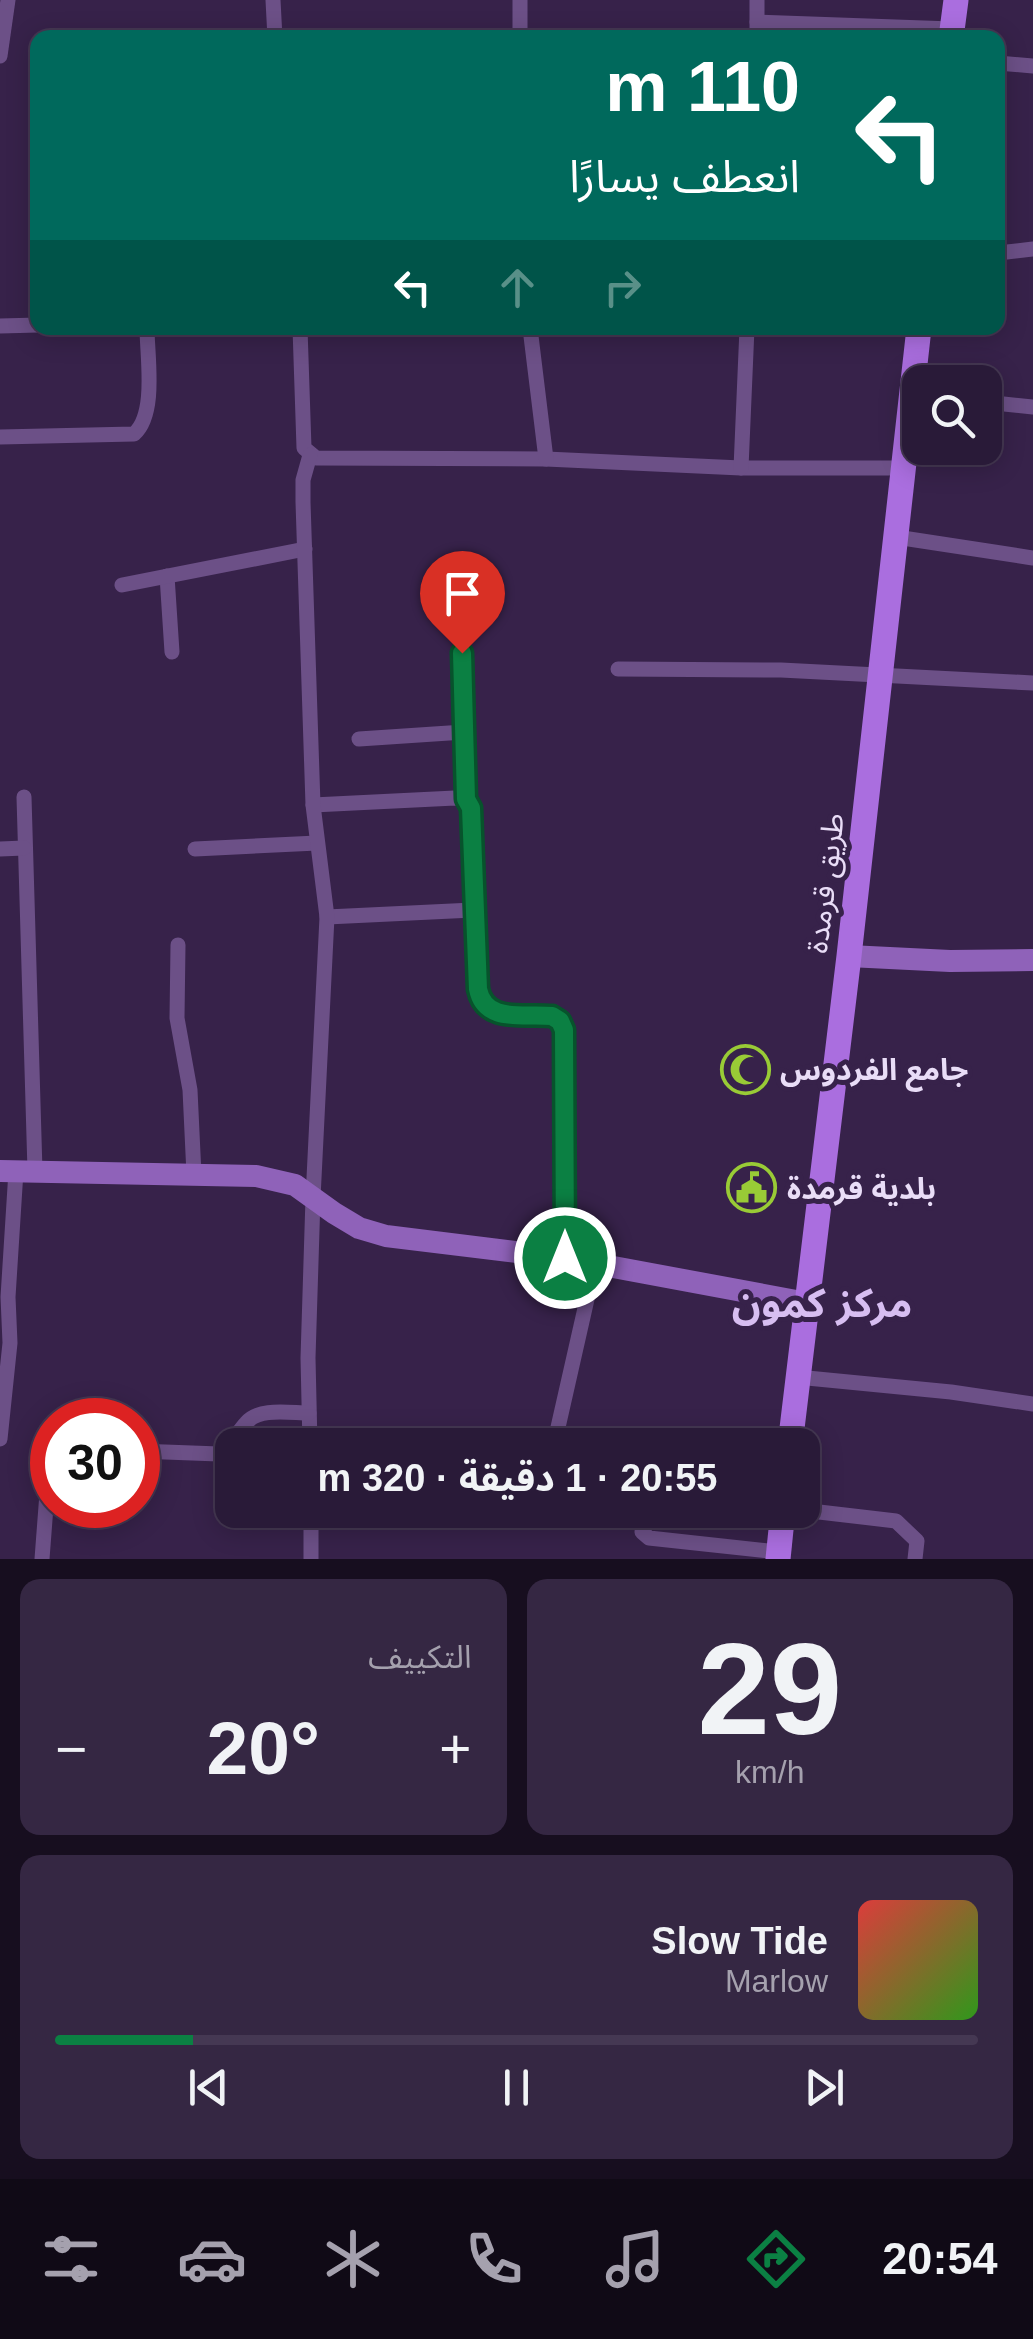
<!DOCTYPE html>
<html lang="ar">
<meta charset="utf-8">
<style>
:root{--surface:#291a38;--page:#352743;--text:#f1f3f6;--muted:#a5a1ae;--line:#453853;--accent:#0b8043}
body{margin:0;font-family:Helvetica,"Noto Sans Arabic",sans-serif;background:var(--page);color:var(--text);direction:rtl;height:100vh;display:flex;flex-direction:column;font-size:38px;white-space:nowrap}
*{box-sizing:border-box;margin:0}
p{font-size:32px;color:var(--muted)}
.icon{flex:none;width:55px;height:55px;fill:none;stroke:currentColor;stroke-width:2;stroke-linecap:round;stroke-linejoin:round}
.map{position:relative;height:1559px;overflow:hidden;direction:ltr}
.drawer{display:flex;flex-direction:column;gap:20px;padding:20px;background:#170e1f;flex:1}
.drawer>*{flex:none}
.banner{position:absolute;left:30px;top:30px;width:975px;height:305px;border-radius:20px;box-shadow:0 5px 25px #0003,0 0 0 2px var(--line);direction:rtl;background:#00695c;color:#fff;overflow:hidden}
.tools{position:absolute;left:902px;top:365px;display:grid;gap:20px}
.tools a{display:grid;place-items:center;width:100px;height:100px;border-radius:20px;background:var(--surface);box-shadow:0 5px 25px #0003,0 0 0 2px var(--line);font-size:50px}
.speed{position:absolute;left:30px;top:1398px;display:flex;gap:20px;font-size:50px;font-weight:700;text-align:center}
.speed>*{display:grid;place-content:center;width:130px;height:130px;border-radius:50%;background:var(--surface);box-shadow:0 5px 25px #0003,0 0 0 2px var(--line);line-height:1}
.speed .limit{border:15px solid #d22;background:#fff;color:#111}
.pin{position:absolute;display:grid;place-items:center;width:85px;height:85px;color:#fff;margin:-102px -42px;border-radius:50% 50% 50% 0;rotate:-45deg;box-shadow:0 0 10px #0007}
.pin .icon{rotate:45deg}
.me{position:absolute;width:110px;margin:-55px;rotate:0deg;stroke-linejoin:round;filter:drop-shadow(0 0 8px #0008)}
.turn{display:flex;align-items:center;gap:35px;height:210px;padding:0 40px;font-size:45px}
.turn .icon{width:130px;height:130px;stroke-width:2.5}
.turn b{display:block;font-size:70px;line-height:85px}
.lanes{display:flex;align-items:center;height:95px;padding:0 40px;background:#0003;justify-content:center;gap:50px;direction:ltr}
.lanes .off{opacity:.35}
.big{font-size:75px;font-weight:700;line-height:1.1}
.drawer .card{flex:1;display:flex;flex-direction:column;justify-content:center;gap:15px;min-width:0;padding:0 35px;border-radius:20px;background:var(--page)}
.drawer .dial{align-items:center;gap:0}
.dial b{font-size:130px;line-height:1}
.song{display:flex;align-items:center;gap:30px}
.cover{width:120px;height:120px;border-radius:15px;background:linear-gradient(135deg,hsl(0 70% 55%),hsl(110 70% 35%))}
.played{height:10px;border-radius:5px;background:linear-gradient(90deg,var(--accent) 15%,var(--line) 15%)}
.keys{display:flex;justify-content:space-around;direction:ltr}
.heat{display:flex;justify-content:space-between;align-items:center;font-size:55px;direction:ltr}
.drawer .tiles{flex:1;display:grid;gap:20px;grid-template-columns:1fr 1fr}
.card:last-child{grid-column:span 2}
.trip{position:absolute;left:215px;top:1428px;width:605px;height:100px;border-radius:20px;background:var(--surface);box-shadow:0 5px 25px #0003,0 0 0 2px var(--line);font-weight:700;line-height:100px;text-align:center;direction:rtl}
.tab-bar{display:flex;height:160px;justify-content:space-around;align-items:center;background:#100a16;color:var(--muted)}
.tab-bar .icon{width:70px;height:70px}
.tab-bar .on{color:var(--accent)}
.tab-bar b{font-size:45px;color:var(--text)}
.map>svg:first-child{display:block}
.lines{fill:none;stroke-linecap:round;stroke-linejoin:round}
.street{stroke:#6c5087;stroke-width:15}
.secondary{stroke:#8f62b9;stroke-width:22}
.primary{stroke:#aa6edf;stroke-width:25}
.route-casing{stroke:#07532c;stroke-width:25}
.route{stroke:#0b8043;stroke-width:18}
.labels{text-anchor:middle;dominant-baseline:central;stroke-width:10;stroke-linejoin:round;paint-order:stroke}
.street-label{font-size:30px;fill:#e9ddf7;stroke:#37224a}
.poi-label{font-size:30px;font-weight:bold;fill:#e9ddf7;stroke:#37224a;text-anchor:start}
.district-label{font-size:40px;font-weight:bold;fill:#d7bef1;stroke:#37224a}
</style>
<div class="map">
<svg width="1033" height="1559" viewBox="0 0 1033 1559">
<rect width="100%" height="100%" fill="#37224a"/>
<g class="lines">
<!-- street -->
<g class="street">
<path d="M273 0 275 38"/>
<path d="M520 0V38"/>
<path d="M757 22 952 29"/>
<path d="M757 38V0"/>
<path d="M0 56 8 0"/>
<path d="M998 63 1033 66"/>
<path d="M998 253 1033 249"/>
<path d="M0 326 38 325"/>
<path d="M300 328 304 448 316 458 546 459 741 468H903"/>
<path d="M530 328 546 459"/>
<path d="M985 402 1033 407"/>
<path d="M0 437 134 434C157 414 147 356 147 328"/>
<path d="M741 468 747 328"/>
<path d="M896 537 1033 558"/>
<path d="M167 576 172 652"/>
<path d="M122 585 305 549"/>
<path d="M462 653 466 799"/>
<path d="M618 669 781 670 1033 683"/>
<path d="M359 739 464 732"/>
<path d="M24 797 35 1171"/>
<path d="M313 805 455 798 466 799 469 804 473 910 481 1000C502 1028 548 998 564 1030L565 1258"/>
<path d="M0 849 24 848"/>
<path d="M195 849 317 843"/>
<path d="M327 917 473 910"/>
<path d="M178 945 177 1018 190 1090 194 1175"/>
<path d="M797 1377 951 1392 1033 1404"/>
<path d="M0 1439 10 1343 8 1297 16 1171"/>
<path d="M310 1445 308 1358 313 1198 327 917 313 805 303 502V480L310 455"/>
<path d="M554 1445 595 1264"/>
<path d="M138 1451 219 1454C232 1445 236 1434 246 1423 259 1407 290 1413 309 1413"/>
<path d="M311 1510V1559"/>
<path d="M645 1510 642 1532 649 1538 778 1552"/>
<path d="M802 1510 896 1521 917 1541 915 1559"/>
<path d="M42 1559 48 1480 52 1472"/>
</g>
<!-- secondary -->
<g class="secondary">
<path d="M849 956 950 961 1033 960"/>
<path d="M0 1171 256 1176 295 1185 334 1213 359 1228 386 1236 565 1258 807 1303"/>
</g>
<!-- primary -->
<g class="primary">
<path d="M951 38 956 0"/>
<path d="M790 1445 849 956 919 328"/>
<path d="M778 1559 783 1510"/>
</g>
</g>
<g class="lines">
<defs>
<path id="route" d="M462 653 466 799 471 808 478 989C485 1024 524 1013 552 1016L560 1021 564 1030 565 1258"/>
</defs>
<!-- route casing -->
<use href="#route" class="route-casing"/>
<!-- route -->
<use href="#route" class="route"/>
</g>
<!-- icons -->
<defs>
<symbol id="mosque-ring" viewBox="-11 -11 22 22"><circle r="9.5" fill="#37224a" stroke="#99cb36" stroke-width="1.5"/><path d="M3.5-4.9A6 6 0 1 0 3.5 4.9A5 5 0 1 1 3.5-4.9Z" fill="#99cb36"/></symbol>
<symbol id="civic-ring" viewBox="-11 -11 22 22"><circle r="9.5" fill="#37224a" stroke="#99cb36" stroke-width="1.5"/><path d="M-.6-6.5H3V-4.5H.6V-3L4-1V1h2V6H-6V1h2V-1L-.6-3ZM-1.2 2.5V6h2.4V2.5Z" fill="#99cb36"/></symbol>
</defs>
<g fill-rule="evenodd">
<use href="#mosque-ring" x="718" y="1042" width="55" height="55"/>
<use href="#civic-ring" x="724" y="1160" width="55" height="55"/>
</g>
<g class="labels">
<!-- street labels -->
<g class="street-label">
<text transform="translate(825 883) rotate(-83)">طريق قرمدة</text>
</g>
<!-- poi labels -->
<g class="poi-label">
<text x="780" y="1069">جامع الفردوس</text>
<text x="787" y="1188">بلدية قرمدة</text>
</g>
<!-- district labels -->
<g class="district-label">
<text x="822" y="1303">مركز كمون</text>
</g>
</g>
</svg>
<div class="tools">
<a><svg class="icon" aria-label="search" viewBox="0 0 24 24"><circle cx="10" cy="10" r="6"/><path d="M15 15l6 6"/></svg></a>
</div>
<div class="speed"><div class="limit">30</div></div>
<div class="pin" style="left:462px;top:653px;background:#d93025"><svg class="icon" aria-label="arrive" viewBox="0 0 24 24"><path d="M6 21V4h12l-3 4 3 4H6"/></svg></div>
<svg class="me" style="left:565px;top:1258px" viewBox="-20 -20 40 40"><circle r="17" fill="#0b8043" stroke="#fff" stroke-width="3"/><path d="M0-11L8 9 0 5-8 9z" fill="#fff"/></svg>
<div class="trip">20:55 · 1 دقيقة · 320 m</div>
<div class="banner">
<div class="turn"><svg class="icon" aria-label="left" viewBox="0 0 24 24"><path d="M17 20v-9H6M10 6l-5 5 5 5"/></svg><div><b>110 m</b>انعطف يسارًا</div></div>
<div class="lanes"><svg class="icon" aria-label="left" viewBox="0 0 24 24"><path d="M17 20v-9H6M10 6l-5 5 5 5"/></svg><svg class="icon off" aria-label="ahead" viewBox="0 0 24 24"><path d="M12 20V5M6 11l6-6 6 6"/></svg><svg class="icon off" aria-label="right" viewBox="0 0 24 24"><path d="M7 20v-9h11M14 6l5 5-5 5"/></svg></div>
</div>
</div>
<section class="drawer">
<div class="tiles">
<div class="card dial"><b>29</b><p>km/h</p></div>
<div class="card"><p>التكييف</p>
<div class="heat"><a>−</a><b class="big">20°</b><a>+</a></div>
</div>
<div class="card">
<div class="song"><i class="cover"></i><div><b>Slow Tide</b><p>Marlow</p></div></div>
<div class="played"></div>
<div class="keys"><svg class="icon" aria-label="previous" viewBox="0 0 24 24"><path d="M18 5L8 12l10 7zM5 5v14"/></svg><svg class="icon" aria-label="pause" viewBox="0 0 24 24"><path d="M8 5v14M16 5v14"/></svg><svg class="icon" aria-label="next" viewBox="0 0 24 24"><path d="M6 5l10 7-10 7zM19 5v14"/></svg></div>
</div>
</div>
</section>
<nav class="tab-bar">
<b>20:54</b>
<svg class="icon on" aria-label="directions" viewBox="0 0 24 24"><path d="M12 3l9 9-9 9-9-9zM9 14v-3h6M13 9l2 2-2 2"/></svg>
<svg class="icon" aria-label="music" viewBox="0 0 24 24"><path d="M9 18V5l10-2v13"/><circle cx="6" cy="18" r="3"/><circle cx="16" cy="16" r="3"/></svg>
<svg class="icon" aria-label="phone" viewBox="0 0 24 24"><path d="M5 4h4l2 5-3 2q2 4 5 5l2-3 5 2v4C11 20 4 13 5 4z"/></svg>
<svg class="icon" aria-label="climate" viewBox="0 0 24 24"><path d="M12 3v18M4 7l16 10M4 17L20 7"/></svg>
<svg class="icon" aria-label="car" viewBox="0 0 24 24"><path d="M5 17H2v-5l4-1 3-4h7l3 4 3 1v5h-3M9 17h6M6 11h13"/><circle cx="7" cy="17" r="2"/><circle cx="17" cy="17" r="2"/></svg>
<svg class="icon" aria-label="filters" viewBox="0 0 24 24"><path d="M4 7h16M4 17h16"/><circle cx="9" cy="7" r="2"/><circle cx="15" cy="17" r="2"/></svg>
</nav>
